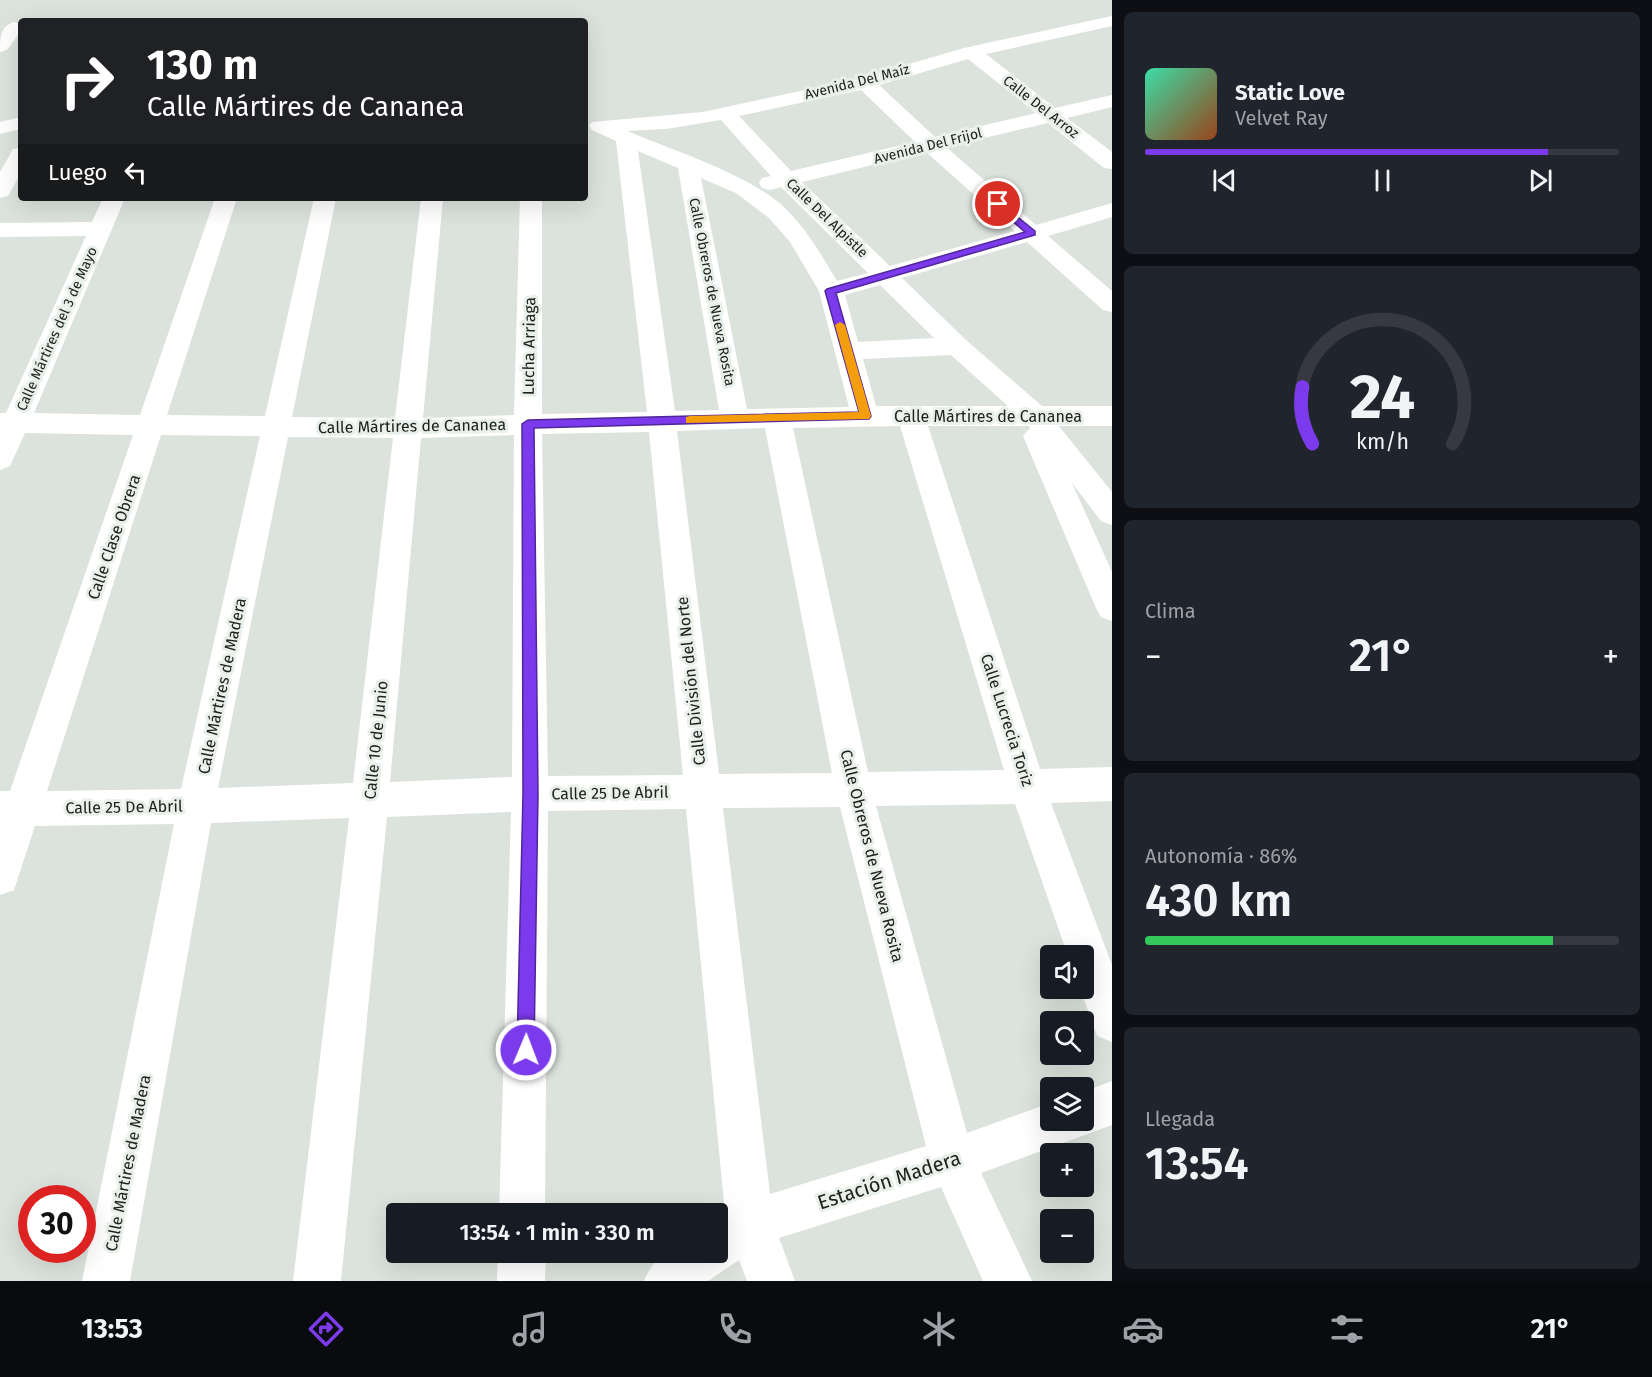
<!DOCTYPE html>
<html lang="es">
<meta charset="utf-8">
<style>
:root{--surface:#171b24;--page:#20242c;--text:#f1f3f6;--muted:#9ea1a6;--line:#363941;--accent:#7c3aed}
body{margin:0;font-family:"Fira Sans",sans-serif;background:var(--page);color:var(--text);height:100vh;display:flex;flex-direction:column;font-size:22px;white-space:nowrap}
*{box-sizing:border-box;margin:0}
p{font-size:20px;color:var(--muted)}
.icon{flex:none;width:33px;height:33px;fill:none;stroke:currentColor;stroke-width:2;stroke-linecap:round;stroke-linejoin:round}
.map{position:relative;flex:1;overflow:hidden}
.drawer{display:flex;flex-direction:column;gap:12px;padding:12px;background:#0d0f14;width:540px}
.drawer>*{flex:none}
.banner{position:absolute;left:18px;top:18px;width:570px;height:183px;border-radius:6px;box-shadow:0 6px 24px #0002;background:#202124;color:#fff;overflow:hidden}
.fabs{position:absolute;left:1040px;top:945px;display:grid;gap:12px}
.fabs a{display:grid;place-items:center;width:54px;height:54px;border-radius:6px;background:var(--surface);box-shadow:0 6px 24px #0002;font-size:30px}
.speed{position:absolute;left:18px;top:1185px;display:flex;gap:12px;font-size:30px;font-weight:700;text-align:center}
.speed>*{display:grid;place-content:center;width:78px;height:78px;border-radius:50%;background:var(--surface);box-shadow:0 6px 24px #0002;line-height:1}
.speed .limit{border:9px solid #d22;background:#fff;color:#111}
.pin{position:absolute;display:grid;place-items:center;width:51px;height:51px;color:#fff;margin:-26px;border:3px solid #fff;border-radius:50%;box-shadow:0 2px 6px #0007}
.me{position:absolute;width:66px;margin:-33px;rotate:1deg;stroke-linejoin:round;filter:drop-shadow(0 0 4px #0008)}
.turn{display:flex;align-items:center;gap:21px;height:126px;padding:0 30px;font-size:27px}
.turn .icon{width:78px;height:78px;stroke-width:2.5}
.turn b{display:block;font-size:42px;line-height:51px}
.then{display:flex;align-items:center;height:57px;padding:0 30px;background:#0003;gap:12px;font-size:22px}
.big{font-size:45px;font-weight:600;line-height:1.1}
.drawer .card{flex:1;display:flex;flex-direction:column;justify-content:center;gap:9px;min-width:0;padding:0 21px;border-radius:9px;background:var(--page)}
.drawer .dial{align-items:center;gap:0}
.dial svg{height:156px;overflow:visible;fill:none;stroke:var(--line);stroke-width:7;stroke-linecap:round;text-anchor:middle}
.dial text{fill:var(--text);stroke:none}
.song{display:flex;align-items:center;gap:18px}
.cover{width:72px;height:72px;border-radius:9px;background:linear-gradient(135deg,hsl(160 70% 55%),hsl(20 70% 35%))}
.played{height:6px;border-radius:3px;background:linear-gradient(90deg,var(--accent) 85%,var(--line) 85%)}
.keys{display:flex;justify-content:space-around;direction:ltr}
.heat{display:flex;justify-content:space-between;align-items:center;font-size:33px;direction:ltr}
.charge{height:9px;border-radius:4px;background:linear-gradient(90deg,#34c759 86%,var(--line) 0)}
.trip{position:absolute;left:386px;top:1203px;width:342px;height:60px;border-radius:6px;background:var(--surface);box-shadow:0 6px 24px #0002;font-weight:600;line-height:60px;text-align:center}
.dock{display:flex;height:96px;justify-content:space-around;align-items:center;background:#090b0e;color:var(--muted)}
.dock .icon{width:42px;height:42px}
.dock .on{color:var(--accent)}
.dock b{font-size:27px;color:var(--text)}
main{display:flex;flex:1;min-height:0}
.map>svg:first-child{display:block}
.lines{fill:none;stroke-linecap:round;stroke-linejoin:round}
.minor{fill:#fff;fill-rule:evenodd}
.route{fill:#7c3aed;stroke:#51269a;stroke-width:1.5}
.slow{fill:#f59e0b}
.labels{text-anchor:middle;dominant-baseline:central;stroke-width:6;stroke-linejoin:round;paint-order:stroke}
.far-street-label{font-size:14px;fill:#202220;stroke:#e9f0ea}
.street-label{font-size:16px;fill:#202220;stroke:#e9f0ea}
.near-street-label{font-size:20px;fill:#202220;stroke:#e9f0ea}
</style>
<main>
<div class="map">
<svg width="1112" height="1281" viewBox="0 0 1112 1281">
<rect width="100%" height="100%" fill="#dce3dd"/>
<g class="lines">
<!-- minor -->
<g class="minor">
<path d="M1112 16V26L986 54 1055 108 1112 95V107L1067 118 1112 152V169L1104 168 1048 123 946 147 1036 225 1112 203V217L1048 236 1112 291V312L1103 310 1027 242 902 278 966 340 1042 406H1112V426H1059L1112 492V525L1101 521 1072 483 1112 572V621L1101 617 1096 608 1023 436 1030 428 1029 426H928L1040 769 1112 767V801L1051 803 1112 965V1042L1097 1036 1080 988H1083V956H1068L1015 804 876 806 967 1133 1050 1103V1120H1083V1092L1112 1081V1125L981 1173 1032 1281H983L941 1187 779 1238 795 1281H747L739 1260 708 1281H644C660 1243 681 1252 717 1252V1219L725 1213 686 809 548 811 545 1214H499L511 812 387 817 341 1281H293L349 818 211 823 130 1281H82L174 824 35 826 14 890 0 895V791H10L133 435 25 433 10 466 0 470V413H6L86 236 0 237V223L92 222 103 198H125L34 413 140 415 215 198H237L167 415 265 416 314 198H336L292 417 395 418 421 198H443L423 418 514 415 520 198H542V414L647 412 616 141 592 130 589 126 592 122 703 112 861 78 964 48ZM968 59 1036 113 935 137 879 85ZM861 90 915 142 791 171 739 116ZM721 120 771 176 762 178 759 183 762 188 770 190 781 187 868 273 837 281C822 256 808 231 787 210 752 175 674 151 627 131L666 129ZM638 151 678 168 719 410 675 411ZM926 152 1015 231 890 266 802 182ZM701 178 736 193 769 218 790 242 819 291 849 407 747 409ZM880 285 934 338 858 342 845 295ZM951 355 1008 406H876L863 359ZM900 426 1004 770 868 772 793 428ZM765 428 832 773 719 774 677 431ZM649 432 683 775 548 776 542 434ZM161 435 260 436 181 789 47 791ZM514 435 512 777 390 782 421 438ZM288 437 393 438 353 783 218 788ZM840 807 926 1146 770 1194 723 808Z"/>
<path d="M14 22 21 24V31L7 50 0 52C0 39 0 26 14 22Z"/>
<path d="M21 117V129L0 134V122Z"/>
<path d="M21 148V173L8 196 0 198V172L13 149Z"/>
<path d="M498 1252H546L545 1281H497Z"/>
</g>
</g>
<!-- route -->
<path class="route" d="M998 201 1035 231V235L836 293 871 416 869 419 534 428 538 794 534 1050 532 1057 526 1059 519 1057 517 1050 523 794 522 424 528 420 859 412 825 291 827 289 1025 232 995 206 994 204Z"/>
<!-- slow -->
<path class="slow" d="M840 322 845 325 871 416 869 419 686 423V417L690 416 859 412 835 325Z"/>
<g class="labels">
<!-- far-street labels -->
<g class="far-street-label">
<text transform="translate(857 82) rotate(-14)">Avenida Del Maíz</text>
<text transform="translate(1041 107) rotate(38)">Calle Del Arroz</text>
<text transform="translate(928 146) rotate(-14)">Avenida Del Frijol</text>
<text transform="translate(827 218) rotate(44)">Calle Del Alpistle</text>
<text transform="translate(712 292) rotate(79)">Calle Obreros de Nueva Rosita</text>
<text transform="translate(57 329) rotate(-66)">Calle Mártires del 3 de Mayo</text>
</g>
<!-- street labels -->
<g class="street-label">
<text transform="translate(529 346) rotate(-89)">Lucha Arriaga</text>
<text x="988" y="416">Calle Mártires de Cananea</text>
<text transform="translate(412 426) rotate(-1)">Calle Mártires de Cananea</text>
<text transform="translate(114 537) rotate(-71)">Calle Clase Obrera</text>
<text transform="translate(691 681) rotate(-96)">Calle División del Norte</text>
<text transform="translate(222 686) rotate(-78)">Calle Mártires de Madera</text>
<text transform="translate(1007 720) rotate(72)">Calle Lucrecia Toriz</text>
<text transform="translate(376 740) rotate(-84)">Calle 10 de Junio</text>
<text transform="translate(610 793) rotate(-1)">Calle 25 De Abril</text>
<text transform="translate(124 807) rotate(-1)">Calle 25 De Abril</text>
<text transform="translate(872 856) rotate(76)">Calle Obreros de Nueva Rosita</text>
<text transform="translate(128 1163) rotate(-79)">Calle Mártires de Madera</text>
</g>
<!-- near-street labels -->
<g class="near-street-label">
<text transform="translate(889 1180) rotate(-18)">Estación Madera</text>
</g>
</g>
</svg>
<div class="fabs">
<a><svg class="icon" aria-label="sound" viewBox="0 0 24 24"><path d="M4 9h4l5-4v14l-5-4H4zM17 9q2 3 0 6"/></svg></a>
<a><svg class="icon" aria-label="search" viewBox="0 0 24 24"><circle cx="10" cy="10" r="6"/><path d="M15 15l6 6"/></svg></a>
<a><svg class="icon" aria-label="layers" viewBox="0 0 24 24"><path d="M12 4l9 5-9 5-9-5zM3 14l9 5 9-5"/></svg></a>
<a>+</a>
<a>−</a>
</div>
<div class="speed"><div class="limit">30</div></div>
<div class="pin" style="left:998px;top:204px;background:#d93025"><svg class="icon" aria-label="arrive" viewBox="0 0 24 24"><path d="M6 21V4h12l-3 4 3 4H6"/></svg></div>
<svg class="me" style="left:526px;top:1050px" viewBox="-20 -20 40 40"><circle r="17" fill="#7c3aed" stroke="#fff" stroke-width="3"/><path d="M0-11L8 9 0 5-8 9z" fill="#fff"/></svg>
<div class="trip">13:54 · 1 min · 330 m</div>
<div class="banner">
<div class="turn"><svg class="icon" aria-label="right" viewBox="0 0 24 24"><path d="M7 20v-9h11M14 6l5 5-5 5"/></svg><div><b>130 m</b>Calle Mártires de Cananea</div></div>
<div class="then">Luego<svg class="icon" aria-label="left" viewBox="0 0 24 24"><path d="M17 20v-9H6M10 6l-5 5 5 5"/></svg></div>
</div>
</div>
<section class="drawer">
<div class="card">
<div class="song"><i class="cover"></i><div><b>Static Love</b><p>Velvet Ray</p></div></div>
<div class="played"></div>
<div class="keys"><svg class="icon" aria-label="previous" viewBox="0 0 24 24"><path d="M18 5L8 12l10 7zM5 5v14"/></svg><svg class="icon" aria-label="pause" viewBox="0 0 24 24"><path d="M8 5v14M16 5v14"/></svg><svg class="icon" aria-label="next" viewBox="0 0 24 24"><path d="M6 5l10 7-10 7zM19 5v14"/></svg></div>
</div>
<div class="card dial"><svg viewBox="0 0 100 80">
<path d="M14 69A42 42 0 1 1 86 69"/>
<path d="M14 69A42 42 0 0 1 9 40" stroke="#7c3aed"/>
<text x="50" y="56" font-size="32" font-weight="700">24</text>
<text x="50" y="72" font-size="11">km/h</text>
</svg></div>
<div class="card"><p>Clima</p>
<div class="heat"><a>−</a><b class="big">21°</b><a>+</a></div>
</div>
<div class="card"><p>Autonomía · 86%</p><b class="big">430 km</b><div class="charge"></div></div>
<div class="card"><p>Llegada</p><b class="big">13:54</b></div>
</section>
</main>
<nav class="dock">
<b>13:53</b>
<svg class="icon on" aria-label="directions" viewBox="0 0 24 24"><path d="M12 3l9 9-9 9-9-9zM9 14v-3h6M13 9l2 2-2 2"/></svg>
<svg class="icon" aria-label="music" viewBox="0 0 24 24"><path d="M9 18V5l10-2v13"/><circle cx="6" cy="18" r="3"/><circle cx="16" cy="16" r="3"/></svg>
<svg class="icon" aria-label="phone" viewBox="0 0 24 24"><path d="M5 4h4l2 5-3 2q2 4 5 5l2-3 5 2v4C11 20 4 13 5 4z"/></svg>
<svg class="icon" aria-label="climate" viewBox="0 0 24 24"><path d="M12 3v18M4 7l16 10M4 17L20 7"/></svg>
<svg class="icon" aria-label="car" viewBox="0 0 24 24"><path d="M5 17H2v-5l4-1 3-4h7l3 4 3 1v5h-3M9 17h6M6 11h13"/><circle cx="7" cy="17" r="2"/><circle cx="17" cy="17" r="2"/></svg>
<svg class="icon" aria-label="filters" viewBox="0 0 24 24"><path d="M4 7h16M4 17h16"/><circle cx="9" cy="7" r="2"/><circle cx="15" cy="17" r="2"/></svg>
<b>21°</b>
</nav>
